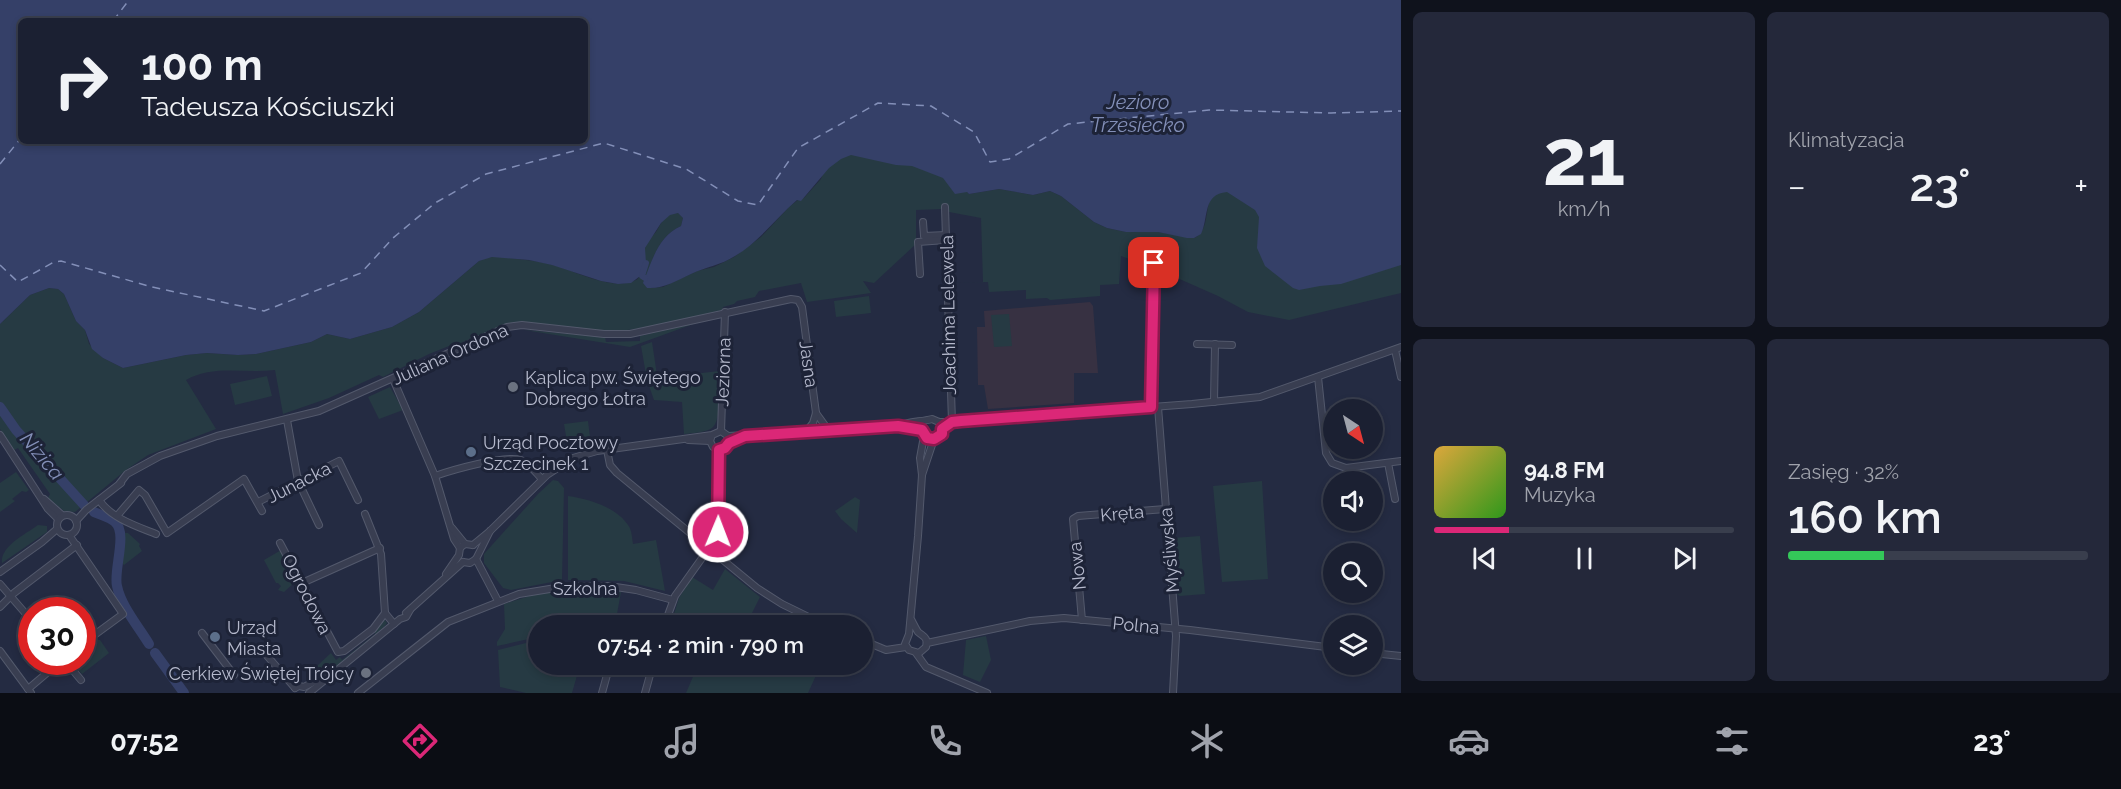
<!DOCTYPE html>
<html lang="pl">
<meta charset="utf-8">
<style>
:root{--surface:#1b2032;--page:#24283a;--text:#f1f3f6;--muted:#a0a3ac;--line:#393e4d;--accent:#db2777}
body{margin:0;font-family:Raleway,sans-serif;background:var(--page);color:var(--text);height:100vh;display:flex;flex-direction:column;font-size:22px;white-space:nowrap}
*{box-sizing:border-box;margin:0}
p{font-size:20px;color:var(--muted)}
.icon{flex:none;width:33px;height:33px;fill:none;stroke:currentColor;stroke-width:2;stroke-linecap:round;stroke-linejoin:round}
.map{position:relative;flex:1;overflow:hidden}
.sheet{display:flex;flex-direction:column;gap:12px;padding:12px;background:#0f121c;width:720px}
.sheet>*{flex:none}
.guide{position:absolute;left:18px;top:18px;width:570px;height:126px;border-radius:9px;box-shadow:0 3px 9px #0003,0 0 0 2px var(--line);background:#1b2032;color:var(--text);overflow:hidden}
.needle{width:39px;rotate:144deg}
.tools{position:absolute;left:1323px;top:399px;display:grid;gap:12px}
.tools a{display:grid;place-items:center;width:60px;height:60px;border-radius:50%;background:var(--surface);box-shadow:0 3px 9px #0003,0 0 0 2px var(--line);font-size:30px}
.speed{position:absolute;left:18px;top:597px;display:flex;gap:12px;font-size:30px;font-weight:700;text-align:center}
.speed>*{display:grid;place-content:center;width:78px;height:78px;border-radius:50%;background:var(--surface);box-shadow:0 3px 9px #0003,0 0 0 2px var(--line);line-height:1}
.speed .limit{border:9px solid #d22;background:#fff;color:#111}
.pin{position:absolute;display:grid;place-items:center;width:51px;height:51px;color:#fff;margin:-26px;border-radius:12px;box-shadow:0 3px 9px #0006}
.me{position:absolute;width:66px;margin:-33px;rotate:1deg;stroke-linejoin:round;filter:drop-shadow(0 0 4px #0008)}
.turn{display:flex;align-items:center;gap:21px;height:126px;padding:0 24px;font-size:27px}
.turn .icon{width:78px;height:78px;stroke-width:2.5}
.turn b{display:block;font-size:42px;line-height:51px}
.big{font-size:45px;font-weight:600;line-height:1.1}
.sheet .tile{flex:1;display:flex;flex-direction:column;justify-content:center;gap:9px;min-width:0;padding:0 21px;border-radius:9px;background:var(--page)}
.sheet .dial{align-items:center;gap:0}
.dial b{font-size:78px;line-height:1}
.song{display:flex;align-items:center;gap:18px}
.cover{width:72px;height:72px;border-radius:9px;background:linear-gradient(135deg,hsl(40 70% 55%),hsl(110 70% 35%))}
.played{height:6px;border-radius:3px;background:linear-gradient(90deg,var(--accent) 25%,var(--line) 25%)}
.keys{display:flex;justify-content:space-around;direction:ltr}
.heat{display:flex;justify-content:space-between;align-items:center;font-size:33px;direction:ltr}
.charge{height:9px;border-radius:4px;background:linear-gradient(90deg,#34c759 32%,var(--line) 0)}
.sheet .tiles{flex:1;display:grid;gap:12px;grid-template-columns:repeat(2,1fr)}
.trip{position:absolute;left:528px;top:615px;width:345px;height:60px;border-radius:30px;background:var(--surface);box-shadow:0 3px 9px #0003,0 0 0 2px var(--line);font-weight:600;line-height:60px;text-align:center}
.tab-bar{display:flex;height:96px;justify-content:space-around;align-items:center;background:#0b0d14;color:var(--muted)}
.tab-bar .icon{width:42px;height:42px}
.tab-bar .current{color:var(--accent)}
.tab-bar b{font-size:27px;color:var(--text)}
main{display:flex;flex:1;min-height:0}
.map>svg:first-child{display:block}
.medical{fill:#373142}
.green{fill:#263a43}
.water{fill:#354068;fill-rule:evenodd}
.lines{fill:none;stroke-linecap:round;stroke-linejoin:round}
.canal{stroke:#354068;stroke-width:6}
.river{stroke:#354068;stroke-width:10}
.ferry{stroke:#838fb8;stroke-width:1.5;stroke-dasharray:8 6;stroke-linecap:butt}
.minor-casing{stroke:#53596c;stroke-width:8}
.minor{stroke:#393e51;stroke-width:6}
.route-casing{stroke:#8e194d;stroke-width:15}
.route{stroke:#db2777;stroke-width:10}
.worship-dot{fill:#6b7280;stroke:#1d2337;stroke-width:2}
.service-dot{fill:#5c6f8a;stroke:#1d2337;stroke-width:2}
.labels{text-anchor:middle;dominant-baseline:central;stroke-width:6;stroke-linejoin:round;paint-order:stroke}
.street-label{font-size:18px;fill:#b5b9cc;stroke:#1d2337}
.poi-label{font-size:18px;fill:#b5b9cc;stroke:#1d2337;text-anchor:start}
.water-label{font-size:20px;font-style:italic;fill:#838fb8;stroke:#1d2337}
</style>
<main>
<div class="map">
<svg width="1401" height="693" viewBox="0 0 1401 693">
<rect width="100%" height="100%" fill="#242b42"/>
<!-- medical -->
<path class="medical" d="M1090 302 1093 306 1098 373H1074V403L988 409 984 385H978L977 327H985L984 311Z"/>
<!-- green -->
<g class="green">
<path d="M829 152 928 155 969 194 999 189 1033 195 1050 191 1061 196 1094 222 1107 228 1126 232H1158L1194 238C1207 233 1206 214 1209 202L1185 177 1401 251V293L1289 320 1248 312 1218 296 1150 266 1121 256 1119 284 1100 285V296L1050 300 1047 298 1026 299V290L989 292 988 282 950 283 983 282 981 218 949 212 942 209 916 210V244L874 283 863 281 871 293 807 302 801 283 759 291 755 297 737 301 734 304 723 307 722 310 663 325 620 331 594 330 524 322 509 323 456 346 454 344 429 354 383 377 379 375 329 398 283 414 275 370C245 374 214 364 186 380L216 429 148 455 126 470 75 512 64 511 48 498 50 494 18 448 14 450 0 429V324L30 295 49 288 58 289 64 294 76 321 85 330 89 344 103 358 123 368 186 355 207 353 238 355 256 354 311 342 327 334 350 339 392 327 419 312 479 261C490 255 500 257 511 258 525 260 539 261 553 265 576 271 615 293 638 279L645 255V248L648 241 656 232 664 218 670 214 678 213 683 218 681 226C658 236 652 261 644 283L647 288 663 287 697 271 714 267 734 257 761 237 789 207 798 200 804 198 821 179Z"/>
<path d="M869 296 871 313 836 317 834 301Z"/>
<path d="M1009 314 1012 346 994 347 991 315Z"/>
<path d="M696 323 630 347 524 330 605 337 606 342 640 341V336Z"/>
<path d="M652 342 657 375 678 371 680 379 685 378V375L719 371C719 383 722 421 712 428 704 433 693 433 684 434L682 402 654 400 647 380 641 346Z"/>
<path d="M267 376 272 396 235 405 230 384Z"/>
<path d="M390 387 403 410 379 419 368 397Z"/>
<path d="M588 421 591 445 568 448 564 424Z"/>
<path d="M16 472 29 490 26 492 22 491 12 499 15 501 0 512V483Z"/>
<path d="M553 480 558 481 564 488 562 580 511 590 503 588 484 563V554L538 494Z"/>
<path d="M1262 481 1268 579 1222 582 1213 486Z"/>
<path d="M568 496C589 499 616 507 628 525 632 530 632 538 633 544L656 540 665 591 624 581 568 580Z"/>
<path d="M855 497 860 500 857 533 841 519 835 511Z"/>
<path d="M38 525 47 526V532L2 563C0 546 26 534 38 525Z"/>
<path d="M121 533H128L140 544 139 546 142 551 124 565 120 561 122 552Z"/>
<path d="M1200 536 1205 594 1180 596 1177 594 1173 538Z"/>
<path d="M283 549 297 578 295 582 284 592 278 590 281 586 278 583H276L264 560Z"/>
<path d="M725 569 760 597 746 625H697L673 617 679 598 692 577 713 590Z"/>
<path d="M558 591 621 592 615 625 538 626V637L497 646V642L505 629 504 604 539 593Z"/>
<path d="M384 619 387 623 384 627 333 669 316 678 314 671 317 666 331 653 336 660 340 657 342 660 375 634 374 631Z"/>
<path d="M986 636 991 660 980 682 963 675 966 640Z"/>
<path d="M95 639 100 640 109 653 82 674 72 662H82L83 648Z"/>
<path d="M538 640V664L580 665 572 693H526L500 687 498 650Z"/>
<path d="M698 665H804L818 671 808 693H686Z"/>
</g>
<!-- water -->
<path class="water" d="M0 0H1401V265L1341 284 1320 286 1299 290 1293 288 1265 266 1257 248 1259 217 1255 210 1227 192C1202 194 1209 218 1201 234L1194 238H1187L1158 232H1126L1107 228 1094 222 1061 196 1050 191 1033 195 999 189 969 194 967 192 955 194 943 178 912 166 896 165 851 155 841 159 829 168 801 201 797 200C776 218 760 241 735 256 721 265 706 267 691 274 676 281 664 289 647 288L643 283C652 261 658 236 681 226L683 218 678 213 670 215 661 223 645 248 646 263 644 273 631 283 618 284 601 281 552 265 529 260 492 257 479 261 419 312 392 327 350 339 327 334 311 342 256 354 238 355 207 353 186 355 123 368 103 358 92 349 85 330 76 321 64 294 58 289 49 288 30 295 0 324ZM21 21H585V141H21Z"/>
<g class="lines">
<!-- canal -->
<path class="canal" d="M645 278 642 276 646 263"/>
<!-- river -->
<g class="river">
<path d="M0 407 16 430 84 505"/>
<path d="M94 512C100 515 110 517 115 522 128 533 113 571 117 586 121 606 138 626 149 644"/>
<path d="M155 653 184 693"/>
</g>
<!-- ferry -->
<g class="ferry">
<path d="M113 21 129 0"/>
<path d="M0 164 21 138"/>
<path d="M0 265 18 282 54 262 61 261 152 287 264 311 361 273 393 238 435 203 486 174 604 143 686 169 738 201 758 205 798 148 878 103 931 106 974 132 990 162 1009 159 1068 124 1209 110 1331 113 1401 111"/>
</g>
<defs>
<g id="minor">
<path d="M945 207 952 422"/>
<path d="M923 222 924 236 946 235"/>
<path d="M920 274 918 242 946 240"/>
<path d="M1197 344 1232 345"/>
<path d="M1395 350 1401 377"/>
<path d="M1318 377 1326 453 1332 463 1346 468 1401 461"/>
<path d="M393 379 435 476 454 539 460 548"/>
<path d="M1214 402 1215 344"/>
<path d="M1151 407 1154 263"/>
<path d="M1158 407 1176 636 1173 693"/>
<path d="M816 413 829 431"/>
<path d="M287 420 298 481 319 525"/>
<path d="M898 426C909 421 921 422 932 419L939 422H952L1192 404 1260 397 1401 347"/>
<path d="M721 431 725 312"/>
<path d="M0 435 48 509 58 519"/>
<path d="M728 436 898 426 922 430"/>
<path d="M688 440 710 441"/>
<path d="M607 450 610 465 617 473 757 588 782 604 827 626"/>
<path d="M1388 463 1395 499"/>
<path d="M922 475 934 439 942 434V429L939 422"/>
<path d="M435 476C452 470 504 455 521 460 529 463 536 473 542 479"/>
<path d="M120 483 127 474 160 456 217 436 319 411 507 327 522 325 604 334H630L791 299 798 300 802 307 816 413 813 423 805 433"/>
<path d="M44 499 62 515"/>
<path d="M99 500C111 518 136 526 156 534"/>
<path d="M258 502 339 461 358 500"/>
<path d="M365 514 381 554 385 613 394 624"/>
<circle cx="67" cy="525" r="10"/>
<path d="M117 516 139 490 145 495 167 533 244 479 262 511"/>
<path d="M76 521 86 510 121 483"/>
<path d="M452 528 465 544"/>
<path d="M69 535 123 614 82 644"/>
<path d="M280 543 338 652 344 651 373 629 385 613"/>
<path d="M473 545 490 531 547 475 573 458 597 451 712 435 721 431 728 436 727 446 719 450 713 447 710 441 712 435"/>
<path d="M476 559 498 601"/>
<path d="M463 562 470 563 476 559 490 531"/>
<path d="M0 572 42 542 57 529"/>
<path d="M446 574 459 555 460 548 465 544 473 545"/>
<path d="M302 583 380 548"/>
<path d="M0 584 32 621"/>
<path d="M0 607 14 593 77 545"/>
<path d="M406 613 463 562"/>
<path d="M911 619C913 623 916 629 918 632 924 637 928 637 926 647L919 653 909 650 905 644 909 634 918 536 922 475 920 458 924 436"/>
<path d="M1082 620 1073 519 1078 516 1165 509"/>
<path d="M664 626 675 596 717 537 719 450"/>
<path d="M202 633 234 675"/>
<path d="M862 640 886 650 906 647"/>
<path d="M927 643 1030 621 1064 618 1190 630 1334 648"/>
<path d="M262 650 295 688"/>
<path d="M0 651 31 693"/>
<path d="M916 653 926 667 987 693"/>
<path d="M1372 653 1401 656"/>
<path d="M66 662 81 680"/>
<path d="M295 688 299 686 304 687 332 672"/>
<path d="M28 689 60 662"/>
<path d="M309 693 400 619 406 617 410 610"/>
<path d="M358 693 448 622 519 594 562 587 609 586 636 590 673 600"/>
<path d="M602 693 610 664"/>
<path d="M645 693 653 664"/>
</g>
</defs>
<!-- minor casing -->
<use href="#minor" class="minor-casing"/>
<!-- minor -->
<use href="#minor" class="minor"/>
</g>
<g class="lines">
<defs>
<path id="route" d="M718 532 719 450 725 448 729 443 745 436 898 426 922 430 927 438 934 439 942 434V429L952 422 961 421 1151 407 1154 263"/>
</defs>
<!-- route casing -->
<use href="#route" class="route-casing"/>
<!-- route -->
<use href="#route" class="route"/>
</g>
<!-- markers -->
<g class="worship-dot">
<circle cx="513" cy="387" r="6"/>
<circle cx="366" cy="673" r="6"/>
</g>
<g class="service-dot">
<circle cx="471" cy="452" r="6"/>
<circle cx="215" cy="637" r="6"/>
</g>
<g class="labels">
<!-- street labels -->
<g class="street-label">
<text transform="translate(948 315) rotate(-91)">Joachima Lelewela</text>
<text transform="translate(450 354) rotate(-24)">Juliana Ordona</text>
<text transform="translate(809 364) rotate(82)">Jasna</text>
<text transform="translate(723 372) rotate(-88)">Jeziorna</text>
<text transform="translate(299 482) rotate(-27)">Junacka</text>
<text transform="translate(1122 513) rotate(-5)">Kręta</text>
<text transform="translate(1169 550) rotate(-95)">Myśliwska</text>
<text transform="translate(1077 566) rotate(-96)">Nowa</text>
<text x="585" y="588">Szkolna</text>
<text transform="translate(307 594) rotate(63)">Ogrodowa</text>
<text transform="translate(1136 625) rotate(6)">Polna</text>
</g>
<!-- poi labels -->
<g class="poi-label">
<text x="525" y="377">Kaplica pw. Świętego<tspan x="525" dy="21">Dobrego Łotra</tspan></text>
<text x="483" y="442">Urząd Pocztowy<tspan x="483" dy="21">Szczecinek 1</tspan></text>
<text x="227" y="627">Urząd<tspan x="227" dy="21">Miasta</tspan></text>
<text x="354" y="673" text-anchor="end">Cerkiew Świętej Trójcy</text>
</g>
<!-- water labels -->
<g class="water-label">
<text x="1138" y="102">Jezioro<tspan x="1138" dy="23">Trzesiecko</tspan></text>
<text transform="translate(42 456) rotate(50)">Nizica</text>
</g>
</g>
</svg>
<div class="tools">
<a><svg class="needle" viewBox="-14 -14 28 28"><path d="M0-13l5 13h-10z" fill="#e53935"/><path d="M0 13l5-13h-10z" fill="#a0a3ac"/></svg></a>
<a><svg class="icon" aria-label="sound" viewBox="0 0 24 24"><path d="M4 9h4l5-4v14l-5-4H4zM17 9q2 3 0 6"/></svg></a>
<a><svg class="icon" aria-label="search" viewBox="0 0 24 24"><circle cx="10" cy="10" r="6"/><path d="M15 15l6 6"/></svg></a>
<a><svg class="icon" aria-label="layers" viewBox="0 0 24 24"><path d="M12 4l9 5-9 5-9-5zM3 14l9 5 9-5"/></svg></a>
</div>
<div class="speed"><div class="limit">30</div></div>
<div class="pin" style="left:1154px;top:263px;background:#d93025"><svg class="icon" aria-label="arrive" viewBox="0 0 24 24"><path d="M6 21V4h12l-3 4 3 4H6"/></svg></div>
<svg class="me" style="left:718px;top:532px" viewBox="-20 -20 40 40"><circle r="17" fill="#db2777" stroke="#fff" stroke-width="3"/><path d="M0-11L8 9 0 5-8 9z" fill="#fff"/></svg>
<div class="trip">07:54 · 2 min · 790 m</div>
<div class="guide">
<div class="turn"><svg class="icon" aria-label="right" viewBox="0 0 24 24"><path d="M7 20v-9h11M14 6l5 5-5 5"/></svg><div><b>100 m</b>Tadeusza Kościuszki</div></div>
</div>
</div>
<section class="sheet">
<div class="tiles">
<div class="tile dial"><b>21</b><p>km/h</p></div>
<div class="tile"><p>Klimatyzacja</p>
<div class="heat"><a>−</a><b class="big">23°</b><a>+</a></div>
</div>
<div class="tile">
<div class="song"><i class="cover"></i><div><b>94.8 FM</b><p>Muzyka</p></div></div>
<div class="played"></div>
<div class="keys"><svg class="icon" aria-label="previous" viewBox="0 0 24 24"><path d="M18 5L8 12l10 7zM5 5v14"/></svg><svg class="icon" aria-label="pause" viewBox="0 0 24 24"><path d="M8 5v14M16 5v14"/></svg><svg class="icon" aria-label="next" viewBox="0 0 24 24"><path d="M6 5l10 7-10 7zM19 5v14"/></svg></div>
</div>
<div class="tile"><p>Zasięg · 32%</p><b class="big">160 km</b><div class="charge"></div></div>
</div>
</section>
</main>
<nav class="tab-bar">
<b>07:52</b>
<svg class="icon current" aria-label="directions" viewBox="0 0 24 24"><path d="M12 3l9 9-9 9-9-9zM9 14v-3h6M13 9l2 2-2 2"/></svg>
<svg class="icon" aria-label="music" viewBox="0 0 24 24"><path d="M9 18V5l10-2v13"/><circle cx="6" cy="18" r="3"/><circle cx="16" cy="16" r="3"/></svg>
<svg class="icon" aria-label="phone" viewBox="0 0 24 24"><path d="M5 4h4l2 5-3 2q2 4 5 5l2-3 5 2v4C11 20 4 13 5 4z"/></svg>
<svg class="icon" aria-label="climate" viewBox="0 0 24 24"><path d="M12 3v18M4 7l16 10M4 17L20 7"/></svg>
<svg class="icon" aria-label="car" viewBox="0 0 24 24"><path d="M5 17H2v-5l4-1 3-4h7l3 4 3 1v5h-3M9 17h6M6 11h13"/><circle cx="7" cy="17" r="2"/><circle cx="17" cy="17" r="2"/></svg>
<svg class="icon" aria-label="filters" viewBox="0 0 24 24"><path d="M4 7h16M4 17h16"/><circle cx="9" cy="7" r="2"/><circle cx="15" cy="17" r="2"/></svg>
<b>23°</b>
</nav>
